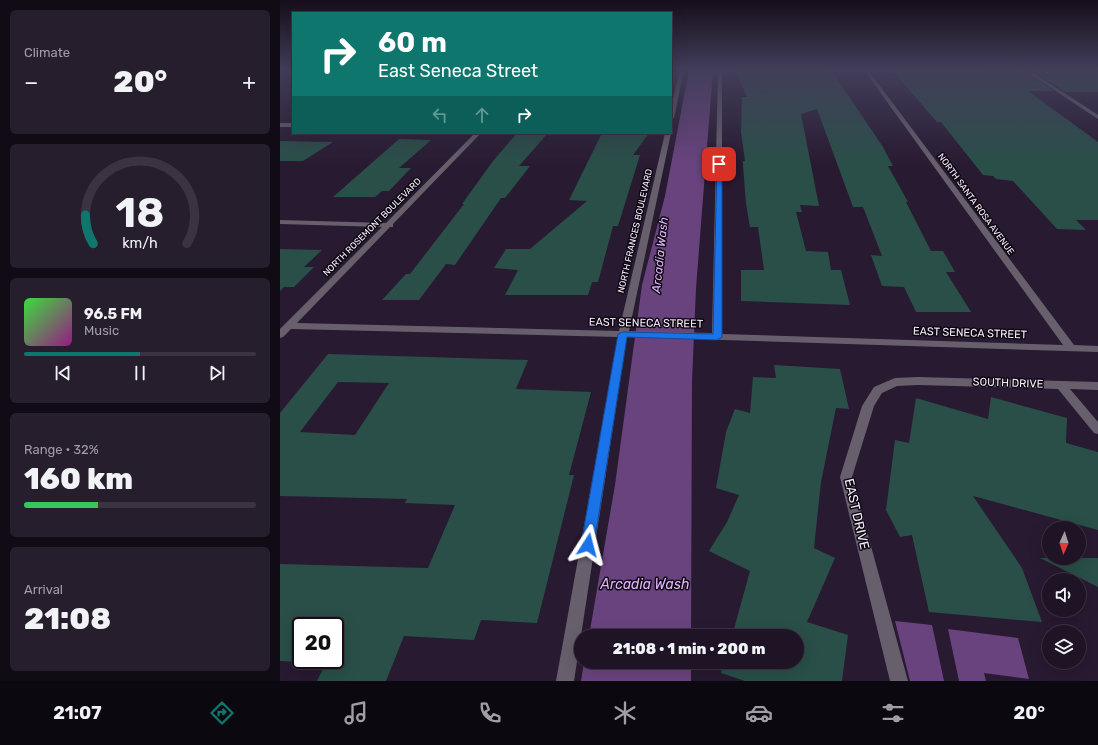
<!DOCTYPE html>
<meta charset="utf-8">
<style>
:root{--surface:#1e1425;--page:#261d2d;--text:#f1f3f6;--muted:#a19ea7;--line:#3c3342;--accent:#0f766e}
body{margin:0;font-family:Rubik,sans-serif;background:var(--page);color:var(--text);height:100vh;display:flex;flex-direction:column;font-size:15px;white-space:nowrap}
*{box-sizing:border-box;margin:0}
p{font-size:13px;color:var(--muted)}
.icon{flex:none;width:22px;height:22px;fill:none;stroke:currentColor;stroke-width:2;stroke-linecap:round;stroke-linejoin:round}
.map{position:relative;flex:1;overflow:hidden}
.details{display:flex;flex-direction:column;gap:10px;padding:10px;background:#100b14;width:280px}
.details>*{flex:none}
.banner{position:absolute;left:12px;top:12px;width:380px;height:122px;border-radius:0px;box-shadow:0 4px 16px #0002,0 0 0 1px var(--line);background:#0f766e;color:#fff;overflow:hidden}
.needle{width:26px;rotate:183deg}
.tools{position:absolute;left:762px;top:521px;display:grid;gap:8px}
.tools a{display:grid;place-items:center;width:44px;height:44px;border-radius:50%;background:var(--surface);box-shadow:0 4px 16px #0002,0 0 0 1px var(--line);font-size:20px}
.speed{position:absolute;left:12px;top:617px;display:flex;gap:8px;font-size:20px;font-weight:700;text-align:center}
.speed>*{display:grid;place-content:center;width:52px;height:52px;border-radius:50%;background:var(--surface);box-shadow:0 4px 16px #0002,0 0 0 1px var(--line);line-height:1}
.speed .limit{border:2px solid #111;border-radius:6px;background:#fff;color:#111}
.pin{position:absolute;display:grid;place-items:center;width:34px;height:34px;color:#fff;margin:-17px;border-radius:8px;box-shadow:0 2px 6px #0006}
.me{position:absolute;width:44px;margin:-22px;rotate:9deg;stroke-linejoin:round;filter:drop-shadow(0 0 3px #0008)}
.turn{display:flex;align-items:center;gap:14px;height:84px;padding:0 20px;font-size:18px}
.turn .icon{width:52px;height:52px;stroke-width:2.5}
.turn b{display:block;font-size:28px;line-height:34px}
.lanes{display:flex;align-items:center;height:38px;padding:0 20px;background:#0003;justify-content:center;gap:20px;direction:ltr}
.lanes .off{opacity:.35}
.big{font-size:30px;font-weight:800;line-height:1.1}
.details .tile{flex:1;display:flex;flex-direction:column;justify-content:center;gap:6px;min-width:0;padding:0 14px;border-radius:6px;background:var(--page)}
.details .dial{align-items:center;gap:0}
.dial svg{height:104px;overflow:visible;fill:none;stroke:var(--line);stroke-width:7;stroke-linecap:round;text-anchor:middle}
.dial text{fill:var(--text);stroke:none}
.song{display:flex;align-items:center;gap:12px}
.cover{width:48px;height:48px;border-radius:6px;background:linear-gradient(135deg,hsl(120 70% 55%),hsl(310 70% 35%))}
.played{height:4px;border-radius:2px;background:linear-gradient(90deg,var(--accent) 50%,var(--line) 50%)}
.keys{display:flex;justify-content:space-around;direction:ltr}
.heat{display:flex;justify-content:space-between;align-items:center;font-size:22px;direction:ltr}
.charge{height:6px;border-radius:3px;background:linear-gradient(90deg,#34c759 32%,var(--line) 0)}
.trip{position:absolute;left:294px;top:629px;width:230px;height:40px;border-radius:20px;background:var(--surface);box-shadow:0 4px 16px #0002,0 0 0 1px var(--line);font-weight:800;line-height:40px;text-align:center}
.tabs{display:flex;height:64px;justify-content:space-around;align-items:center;background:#0c080f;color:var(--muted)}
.tabs .icon{width:28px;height:28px}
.tabs .on{color:var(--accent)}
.tabs b{font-size:18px;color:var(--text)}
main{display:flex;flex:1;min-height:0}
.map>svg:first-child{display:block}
.water{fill:#69437e}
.building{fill:#294f48;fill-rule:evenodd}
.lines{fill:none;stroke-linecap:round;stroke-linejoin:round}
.minor{fill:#67606c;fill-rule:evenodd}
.route{fill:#1a73e8;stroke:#114b97}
.labels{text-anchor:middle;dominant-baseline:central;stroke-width:3;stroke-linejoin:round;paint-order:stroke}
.far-street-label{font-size:9px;fill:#f8effe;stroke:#0e0812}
.street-label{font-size:11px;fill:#f8effe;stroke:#0e0812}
.water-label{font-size:12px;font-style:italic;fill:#e1b6fc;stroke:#0e0812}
.near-street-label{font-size:13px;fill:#f8effe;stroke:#0e0812}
.near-water-label{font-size:14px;font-style:italic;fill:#e1b6fc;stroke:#0e0812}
</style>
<main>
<section class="details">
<div class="tile"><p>Climate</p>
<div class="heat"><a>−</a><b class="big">20°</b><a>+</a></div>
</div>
<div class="tile dial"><svg viewBox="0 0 100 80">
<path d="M14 69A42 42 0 1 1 86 69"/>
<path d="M14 69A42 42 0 0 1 8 47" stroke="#0f766e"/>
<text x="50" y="56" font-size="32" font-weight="700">18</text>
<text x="50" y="72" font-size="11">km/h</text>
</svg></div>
<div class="tile">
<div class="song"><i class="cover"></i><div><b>96.5 FM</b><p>Music</p></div></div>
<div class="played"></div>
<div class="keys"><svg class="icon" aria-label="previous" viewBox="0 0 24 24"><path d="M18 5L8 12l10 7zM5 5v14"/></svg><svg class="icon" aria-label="pause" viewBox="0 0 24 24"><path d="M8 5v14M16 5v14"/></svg><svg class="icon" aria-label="next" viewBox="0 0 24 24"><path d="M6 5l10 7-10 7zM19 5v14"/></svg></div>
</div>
<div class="tile"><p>Range · 32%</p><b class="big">160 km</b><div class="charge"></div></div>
<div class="tile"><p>Arrival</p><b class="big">21:08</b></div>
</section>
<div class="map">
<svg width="818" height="681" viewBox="0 0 818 681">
<rect width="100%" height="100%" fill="#281a31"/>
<!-- water -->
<g class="water">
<path d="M409 70H433L416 288 412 381 411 636H309L335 485 362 285 385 196Z"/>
<path d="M615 621 652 625 664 681H630Z"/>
<path d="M668 629 738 638 749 679 704 673 706 681H679Z"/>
<path d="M304 662H411V681H301Z"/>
</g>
<!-- building -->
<g class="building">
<path d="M455 70H551L603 147 613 166H608L628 202H626L651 251H663L675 272H666L691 312H636L624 287 602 286 591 255 602 256 583 207H573L537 109 521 114 539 206 520 205 522 212H516L526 251 548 252 551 270H561L570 305 461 301V270H484L478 227H470L466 204 463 165V161H465L461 132 462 97H467Z"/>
<path d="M700 70H743L774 91H748L818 142V220H796L806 230 777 229 733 181 716 179 713 176 703 175 661 122H657L613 71H701Z"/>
<path d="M752 70H818V92H785Z"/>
<path d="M237 133H268L239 166H250L225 198H221L175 265 166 264 139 300H102L126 274H130L184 204H182L213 161Z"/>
<path d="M322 133H369L353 155H360L338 226H333L318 282H312L308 295H225L238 270 214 268 226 249H250L307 201 289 200Z"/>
<path d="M119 139 151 140 119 168H131L109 191H102L95 197H53Z"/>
<path d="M0 141 53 142 23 161H0Z"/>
<path d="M0 249 42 250 24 267H34L14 287H4L0 291Z"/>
<path d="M48 354 248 360 236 389 311 392 289 475H294L257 623 201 620 194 640 124 636 106 681H37L46 663 0 661V564L148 568 175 505 125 503 127 499 0 496V413ZM58 382 109 383 75 435 20 432ZM21 626H55V660H21Z"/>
<path d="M494 365 560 369 569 409 556 408 541 482 534 548 555 558 527 622 568 635 562 681H465L441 673 444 662H517V636H452L470 571 429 551 447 522 459 495 436 488 446 432 455 409 470 413 473 377 496 378Z"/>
<path d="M711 397 787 418 786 443 818 452V530L693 496 742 568 762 622 649 612 632 535 620 537 606 510 615 440 629 443 636 398 708 419Z"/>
<path d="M760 558H818V587Z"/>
</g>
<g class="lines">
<!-- minor -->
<g class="minor">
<path d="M400 70H404L394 118 391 120V107Z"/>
<path d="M438 70H442V334L783 345 584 70H588L794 345 818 346V352L347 337 294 681H276L338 337 11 329 3 337 0 338V329L102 227 0 224V220L106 223 195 133H201L113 224V227H110L17 323 339 331 385 133H391L349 331 432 333Z"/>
<path d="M744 70H749L818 115V119Z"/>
<rect x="0" y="123" width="13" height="4"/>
<path d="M638 377 818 382V390L790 389 818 422V434L814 433 778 389 638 385 617 386 602 393 594 406 572 477 628 681H610L560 477 582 406 594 387 615 378Z"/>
</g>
</g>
<!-- sky -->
<linearGradient id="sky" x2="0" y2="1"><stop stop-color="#160e1b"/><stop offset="0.42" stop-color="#423e5a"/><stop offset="1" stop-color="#423e5a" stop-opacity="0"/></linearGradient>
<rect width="818" height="165" fill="url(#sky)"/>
<!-- route -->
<path class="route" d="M437 163 442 164V337L437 340 347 337 314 545 312 549 308 551 303 549 301 545 338 334 343 332 433 334Z"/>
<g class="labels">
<!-- far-street labels -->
<g class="far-street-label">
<text transform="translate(696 204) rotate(54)">NORTH SANTA ROSA AVENUE</text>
<text transform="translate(92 227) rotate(-45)">NORTH ROSEMONT BOULEVARD</text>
<text transform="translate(355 231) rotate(-77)">NORTH FRANCES BOULEVARD</text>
</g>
<!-- street labels -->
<g class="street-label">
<text transform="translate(366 323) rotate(1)">EAST SENECA STREET</text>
<text transform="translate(690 333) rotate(2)">EAST SENECA STREET</text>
<text transform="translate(728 383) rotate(2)">SOUTH DRIVE</text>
</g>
<!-- water labels -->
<g class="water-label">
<text transform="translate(380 255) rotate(-84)">Arcadia Wash</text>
</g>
<!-- near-street labels -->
<g class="near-street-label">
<text transform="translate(577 514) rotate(77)">EAST DRIVE</text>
</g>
<!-- near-water labels -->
<g class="near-water-label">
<text x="365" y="584">Arcadia Wash</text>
</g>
</g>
</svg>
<div class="tools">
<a><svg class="needle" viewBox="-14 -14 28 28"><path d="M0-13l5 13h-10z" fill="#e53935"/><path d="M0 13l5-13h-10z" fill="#a19ea7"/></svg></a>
<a><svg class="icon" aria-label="sound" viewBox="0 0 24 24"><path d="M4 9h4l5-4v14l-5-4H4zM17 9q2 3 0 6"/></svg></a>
<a><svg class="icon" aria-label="layers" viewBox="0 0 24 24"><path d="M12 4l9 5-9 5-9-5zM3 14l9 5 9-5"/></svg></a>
</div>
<div class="speed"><div class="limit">20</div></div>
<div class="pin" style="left:439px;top:164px;background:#d93025"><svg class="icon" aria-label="arrive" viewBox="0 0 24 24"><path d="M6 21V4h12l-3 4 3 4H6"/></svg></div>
<svg class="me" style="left:308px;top:545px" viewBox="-20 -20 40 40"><path d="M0-17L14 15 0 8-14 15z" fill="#1a73e8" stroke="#fff" stroke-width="4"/></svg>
<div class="trip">21:08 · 1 min · 200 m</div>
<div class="banner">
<div class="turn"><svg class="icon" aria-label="right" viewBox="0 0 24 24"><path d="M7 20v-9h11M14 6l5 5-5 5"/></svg><div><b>60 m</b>East Seneca Street</div></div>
<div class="lanes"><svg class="icon off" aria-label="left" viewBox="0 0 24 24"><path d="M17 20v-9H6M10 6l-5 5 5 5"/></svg><svg class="icon off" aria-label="ahead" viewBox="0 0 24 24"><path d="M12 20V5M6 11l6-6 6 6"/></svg><svg class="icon" aria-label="right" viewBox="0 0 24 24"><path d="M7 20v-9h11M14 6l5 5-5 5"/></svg></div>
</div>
</div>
</main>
<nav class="tabs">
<b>21:07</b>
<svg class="icon on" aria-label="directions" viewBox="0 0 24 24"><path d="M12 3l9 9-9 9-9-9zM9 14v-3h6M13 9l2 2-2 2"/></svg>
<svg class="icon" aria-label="music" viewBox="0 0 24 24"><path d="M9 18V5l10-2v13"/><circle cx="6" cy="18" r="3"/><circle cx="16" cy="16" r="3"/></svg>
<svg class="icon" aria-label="phone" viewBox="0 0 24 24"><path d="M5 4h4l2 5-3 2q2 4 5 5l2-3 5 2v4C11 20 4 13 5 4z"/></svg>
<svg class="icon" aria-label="climate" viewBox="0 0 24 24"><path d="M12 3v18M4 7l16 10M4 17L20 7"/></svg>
<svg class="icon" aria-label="car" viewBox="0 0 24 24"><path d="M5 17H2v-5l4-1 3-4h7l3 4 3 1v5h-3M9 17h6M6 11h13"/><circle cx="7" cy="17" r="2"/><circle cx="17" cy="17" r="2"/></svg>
<svg class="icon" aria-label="filters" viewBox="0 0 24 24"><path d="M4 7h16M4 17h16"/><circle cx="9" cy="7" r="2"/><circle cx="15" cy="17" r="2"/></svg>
<b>20°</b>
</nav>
